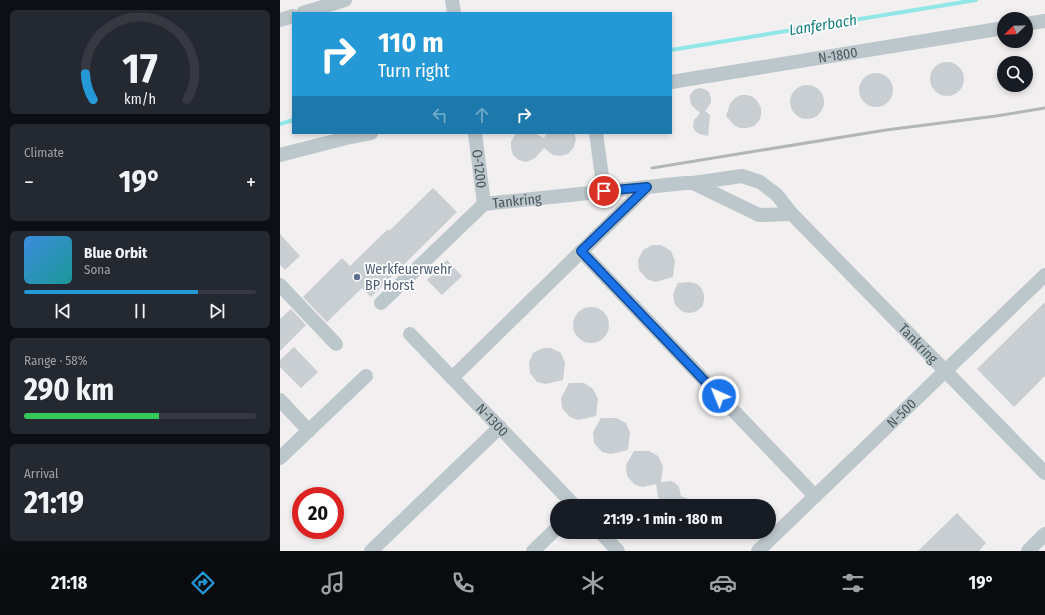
<!DOCTYPE html>
<meta charset="utf-8">
<style>
:root{--surface:#171b24;--page:#242831;--text:#f1f3f6;--muted:#9ea1a6;--line:#363941;--accent:#2598d6}
body{margin:0;font-family:"Fira Sans Condensed",sans-serif;background:var(--page);color:var(--text);height:100vh;display:flex;flex-direction:column;font-size:15px;white-space:nowrap}
*{box-sizing:border-box;margin:0}
p{font-size:13px;color:var(--muted)}
.icon{flex:none;width:22px;height:22px;fill:none;stroke:currentColor;stroke-width:2;stroke-linecap:round;stroke-linejoin:round}
.map{position:relative;flex:1;overflow:hidden}
.side{display:flex;flex-direction:column;gap:10px;padding:10px;background:#0d0f14;width:280px}
.side>*{flex:none}
.guide{position:absolute;left:12px;top:12px;width:380px;height:122px;border-radius:0px;box-shadow:0 2px 6px #0003;background:#2598d6;color:#fff;overflow:hidden}
.needle{width:26px;rotate:247deg}
.tools{position:absolute;left:717px;top:12px;display:grid;gap:8px}
.tools a{display:grid;place-items:center;width:36px;height:36px;border-radius:50%;background:var(--surface);box-shadow:0 2px 6px #0003;font-size:20px}
.speed{position:absolute;left:12px;top:487px;display:flex;gap:8px;font-size:20px;font-weight:700;text-align:center}
.speed>*{display:grid;place-content:center;width:52px;height:52px;border-radius:50%;background:var(--surface);box-shadow:0 2px 6px #0003;line-height:1}
.speed .limit{border:6px solid #d22;background:#fff;color:#111}
.pin{position:absolute;display:grid;place-items:center;width:34px;height:34px;color:#fff;margin:-17px;border:2px solid #fff;border-radius:50%;box-shadow:0 1px 4px #0007}
.me{position:absolute;width:44px;margin:-22px;rotate:316deg;stroke-linejoin:round;filter:drop-shadow(0 0 3px #0008)}
.turn{display:flex;align-items:center;gap:14px;height:84px;padding:0 20px;font-size:18px}
.turn .icon{width:52px;height:52px;stroke-width:2.5}
.turn b{display:block;font-size:28px;line-height:34px}
.lanes{display:flex;align-items:center;height:38px;padding:0 20px;background:#0003;justify-content:center;gap:20px;direction:ltr}
.lanes .off{opacity:.35}
.big{font-size:30px;font-weight:700;line-height:1.1}
.side .widget{flex:1;display:flex;flex-direction:column;justify-content:center;gap:6px;min-width:0;padding:0 14px;border-radius:6px;background:var(--page)}
.side .dial{align-items:center;gap:0}
.dial svg{height:104px;overflow:visible;fill:none;stroke:var(--line);stroke-width:7;stroke-linecap:round;text-anchor:middle}
.dial text{fill:var(--text);stroke:none}
.song{display:flex;align-items:center;gap:12px}
.cover{width:48px;height:48px;border-radius:6px;background:linear-gradient(135deg,hsl(210 70% 55%),hsl(180 70% 35%))}
.played{height:4px;border-radius:2px;background:linear-gradient(90deg,var(--accent) 75%,var(--line) 75%)}
.keys{display:flex;justify-content:space-around;direction:ltr}
.heat{display:flex;justify-content:space-between;align-items:center;font-size:22px;direction:ltr}
.charge{height:6px;border-radius:3px;background:linear-gradient(90deg,#34c759 58%,var(--line) 0)}
.trip{position:absolute;left:270px;top:499px;width:226px;height:40px;border-radius:20px;background:var(--surface);box-shadow:0 2px 6px #0003;font-weight:700;line-height:40px;text-align:center}
.menu{display:flex;height:64px;justify-content:space-around;align-items:center;background:#090b0e;color:var(--muted)}
.menu .icon{width:28px;height:28px}
.menu .selected{color:var(--accent)}
.menu b{font-size:18px;color:var(--text)}
main{display:flex;flex:1;min-height:0}
.map>svg:first-child{display:block}
.lines{fill:none;stroke-linecap:round;stroke-linejoin:round}
.stream{stroke:#91e6e6;stroke-width:4}
.building{fill:#c9ced2}
.minor{stroke:#bcc7cb;stroke-width:14}
.rail{stroke:#b2b6b9;stroke-width:3}
.route-casing{stroke:#114b97;stroke-width:10}
.route{stroke:#1a73e8;stroke-width:7}
.service-dot{fill:#5c6f8a;stroke:#fff;stroke-width:1.5}
.labels{text-anchor:middle;dominant-baseline:central;stroke-width:3.5;stroke-linejoin:round;paint-order:stroke}
.street-label{font-size:14px;fill:#48575c;stroke:#fff}
.service-label{font-size:14px;fill:#4e5e75;stroke:#fff;text-anchor:start}
.water-label{font-size:15px;font-style:italic;fill:#147e7d;stroke:#fff}
</style>
<main>
<section class="side">
<div class="widget dial"><svg viewBox="0 0 100 80">
<path d="M14 69A42 42 0 1 1 86 69"/>
<path d="M14 69A42 42 0 0 1 8 49" stroke="#2598d6"/>
<text x="50" y="56" font-size="32" font-weight="700">17</text>
<text x="50" y="72" font-size="11">km/h</text>
</svg></div>
<div class="widget"><p>Climate</p>
<div class="heat"><a>−</a><b class="big">19°</b><a>+</a></div>
</div>
<div class="widget">
<div class="song"><i class="cover"></i><div><b>Blue Orbit</b><p>Sona</p></div></div>
<div class="played"></div>
<div class="keys"><svg class="icon" aria-label="previous" viewBox="0 0 24 24"><path d="M18 5L8 12l10 7zM5 5v14"/></svg><svg class="icon" aria-label="pause" viewBox="0 0 24 24"><path d="M8 5v14M16 5v14"/></svg><svg class="icon" aria-label="next" viewBox="0 0 24 24"><path d="M6 5l10 7-10 7zM19 5v14"/></svg></div>
</div>
<div class="widget"><p>Range · 58%</p><b class="big">290 km</b><div class="charge"></div></div>
<div class="widget"><p>Arrival</p><b class="big">21:19</b></div>
</section>
<div class="map">
<svg width="765" height="551" viewBox="0 0 765 551">
<rect width="100%" height="100%" fill="#f2eff0"/>
<g class="lines">
<!-- stream -->
<g class="stream">
<path d="M391 50 696 0"/>
<path d="M0 124 13 120"/>
</g>
</g>
<!-- building -->
<g class="building">
<circle cx="667" cy="79" r="17"/>
<circle cx="596" cy="90" r="17"/>
<circle cx="527" cy="102" r="17"/>
<path d="M419 88 424 89 429 92 431 98V103L425 111 430 115 428 136 419 134 415 131 413 126 414 120 420 113 412 106 410 101V95L414 90Z"/>
<path d="M461 95H467L473 97 478 102 481 108V115L479 121 474 126 467 128H460L454 125 446 116 450 104 455 98Z"/>
<path d="M238 133H254L264 138 267 133H294L296 139 294 147 288 154 280 156 273 155 264 148 254 159 246 162 239 160 233 155 231 148V142L235 135Z"/>
<path d="M153 188 177 212 91 297 82 288 47 322 23 297 62 258 70 266 108 229 109 231Z"/>
<path d="M0 234 20 256 5 270 0 265Z"/>
<path d="M372 245H381L391 251 395 261 393 277 375 282 367 279 359 270 358 260 363 250Z"/>
<path d="M167 260 182 276 162 295 147 280Z"/>
<path d="M410 282 417 284 422 289 424 295V301L422 307 417 311 410 313 403 312 396 306 394 301 393 294 398 283Z"/>
<path d="M765 302V376L734 407 697 369Z"/>
<circle cx="311" cy="325" r="18"/>
<path d="M11 309 26 325 0 351V319Z"/>
<path d="M14 347 38 372 21 388 0 367V360Z"/>
<path d="M263 348H271L281 353 285 363 283 380 266 384 257 382 250 373 249 362 253 353Z"/>
<path d="M289 383H304L313 389 318 399 316 416 298 420 290 417 282 408 281 398Z"/>
<path d="M321 418H336L346 423 350 433 348 450 331 454 322 452 314 443 313 432Z"/>
<path d="M354 451H369L378 456 383 466 381 482 391 481 395 483 399 487 401 496 425 506H395V504L386 503 381 501 378 497 376 484 363 487 355 485 347 476 346 465Z"/>
<path d="M677 513 706 543 699 551H638Z"/>
</g>
<g class="lines">
<!-- minor -->
<g class="minor">
<path d="M172 0 174 13"/>
<path d="M23 13 65 0"/>
<path d="M0 20 13 16"/>
<path d="M746 24 765 21"/>
<path id="s1" d="M391 82 724 28"/>
<path id="s2" d="M195 133 204 204"/>
<path d="M316 133 324 191"/>
<path d="M0 155 70 137 91 133"/>
<path id="s3" d="M413 183 462 176 480 182 497 195 512 214 765 473"/>
<path d="M301 251 535 496"/>
<path d="M0 285 56 344"/>
<path id="s4" d="M101 303 204 204 405 183H413L479 215 512 214"/>
<path id="s5" d="M130 334 295 506"/>
<path d="M172 378 367 187"/>
<path d="M0 400 29 431"/>
<path d="M0 458 86 376"/>
<path d="M320 532 338 551"/>
<path d="M91 551 220 427"/>
<path d="M253 551 277 528"/>
<path id="s6" d="M478 551 765 275"/>
<path d="M748 551 765 534"/>
</g>
<!-- rail -->
<path class="rail" d="M372 168 606 130 716 116 765 108"/>
</g>
<g class="lines">
<defs>
<path id="route" d="M324 191 367 187 301 251 439 396"/>
</defs>
<!-- route casing -->
<use href="#route" class="route-casing"/>
<!-- route -->
<use href="#route" class="route"/>
</g>
<!-- markers -->
<circle class="service-dot" cx="77" cy="277" r="4"/>
<g class="labels">
<!-- street labels -->
<g class="street-label">
<text stroke="none"><textPath href="#s1" startOffset="169">N-1800</textPath></text>
<text stroke="none"><textPath href="#s2" startOffset="36">O-1200</textPath></text>
<text stroke="none"><textPath href="#s4" startOffset="176">Tankring</textPath></text>
<text stroke="none"><textPath href="#s3" startOffset="295">Tankring</textPath></text>
<text stroke="none"><textPath href="#s6" startOffset="199">N-500</textPath></text>
<text stroke="none"><textPath href="#s5" startOffset="119">N-1300</textPath></text>
</g>
<!-- service labels -->
<g class="service-label">
<text x="85" y="269">Werkfeuerwehr<tspan x="85" dy="16">BP Horst</tspan></text>
</g>
<!-- water labels -->
<g class="water-label">
<text transform="translate(543 25) rotate(-9)">Lanferbach</text>
</g>
</g>
</svg>
<div class="tools">
<a><svg class="needle" viewBox="-14 -14 28 28"><path d="M0-13l5 13h-10z" fill="#e53935"/><path d="M0 13l5-13h-10z" fill="#9ea1a6"/></svg></a>
<a><svg class="icon" aria-label="search" viewBox="0 0 24 24"><circle cx="10" cy="10" r="6"/><path d="M15 15l6 6"/></svg></a>
</div>
<div class="speed"><div class="limit">20</div></div>
<div class="pin" style="left:324px;top:191px;background:#d93025"><svg class="icon" aria-label="arrive" viewBox="0 0 24 24"><path d="M6 21V4h12l-3 4 3 4H6"/></svg></div>
<svg class="me" style="left:439px;top:396px" viewBox="-20 -20 40 40"><circle r="17" fill="#1a73e8" stroke="#fff" stroke-width="3"/><path d="M0-11L8 9 0 5-8 9z" fill="#fff"/></svg>
<div class="trip">21:19 · 1 min · 180 m</div>
<div class="guide">
<div class="turn"><svg class="icon" aria-label="right" viewBox="0 0 24 24"><path d="M7 20v-9h11M14 6l5 5-5 5"/></svg><div><b>110 m</b>Turn right</div></div>
<div class="lanes"><svg class="icon off" aria-label="left" viewBox="0 0 24 24"><path d="M17 20v-9H6M10 6l-5 5 5 5"/></svg><svg class="icon off" aria-label="ahead" viewBox="0 0 24 24"><path d="M12 20V5M6 11l6-6 6 6"/></svg><svg class="icon" aria-label="right" viewBox="0 0 24 24"><path d="M7 20v-9h11M14 6l5 5-5 5"/></svg></div>
</div>
</div>
</main>
<nav class="menu">
<b>21:18</b>
<svg class="icon selected" aria-label="directions" viewBox="0 0 24 24"><path d="M12 3l9 9-9 9-9-9zM9 14v-3h6M13 9l2 2-2 2"/></svg>
<svg class="icon" aria-label="music" viewBox="0 0 24 24"><path d="M9 18V5l10-2v13"/><circle cx="6" cy="18" r="3"/><circle cx="16" cy="16" r="3"/></svg>
<svg class="icon" aria-label="phone" viewBox="0 0 24 24"><path d="M5 4h4l2 5-3 2q2 4 5 5l2-3 5 2v4C11 20 4 13 5 4z"/></svg>
<svg class="icon" aria-label="climate" viewBox="0 0 24 24"><path d="M12 3v18M4 7l16 10M4 17L20 7"/></svg>
<svg class="icon" aria-label="car" viewBox="0 0 24 24"><path d="M5 17H2v-5l4-1 3-4h7l3 4 3 1v5h-3M9 17h6M6 11h13"/><circle cx="7" cy="17" r="2"/><circle cx="17" cy="17" r="2"/></svg>
<svg class="icon" aria-label="filters" viewBox="0 0 24 24"><path d="M4 7h16M4 17h16"/><circle cx="9" cy="7" r="2"/><circle cx="15" cy="17" r="2"/></svg>
<b>19°</b>
</nav>
